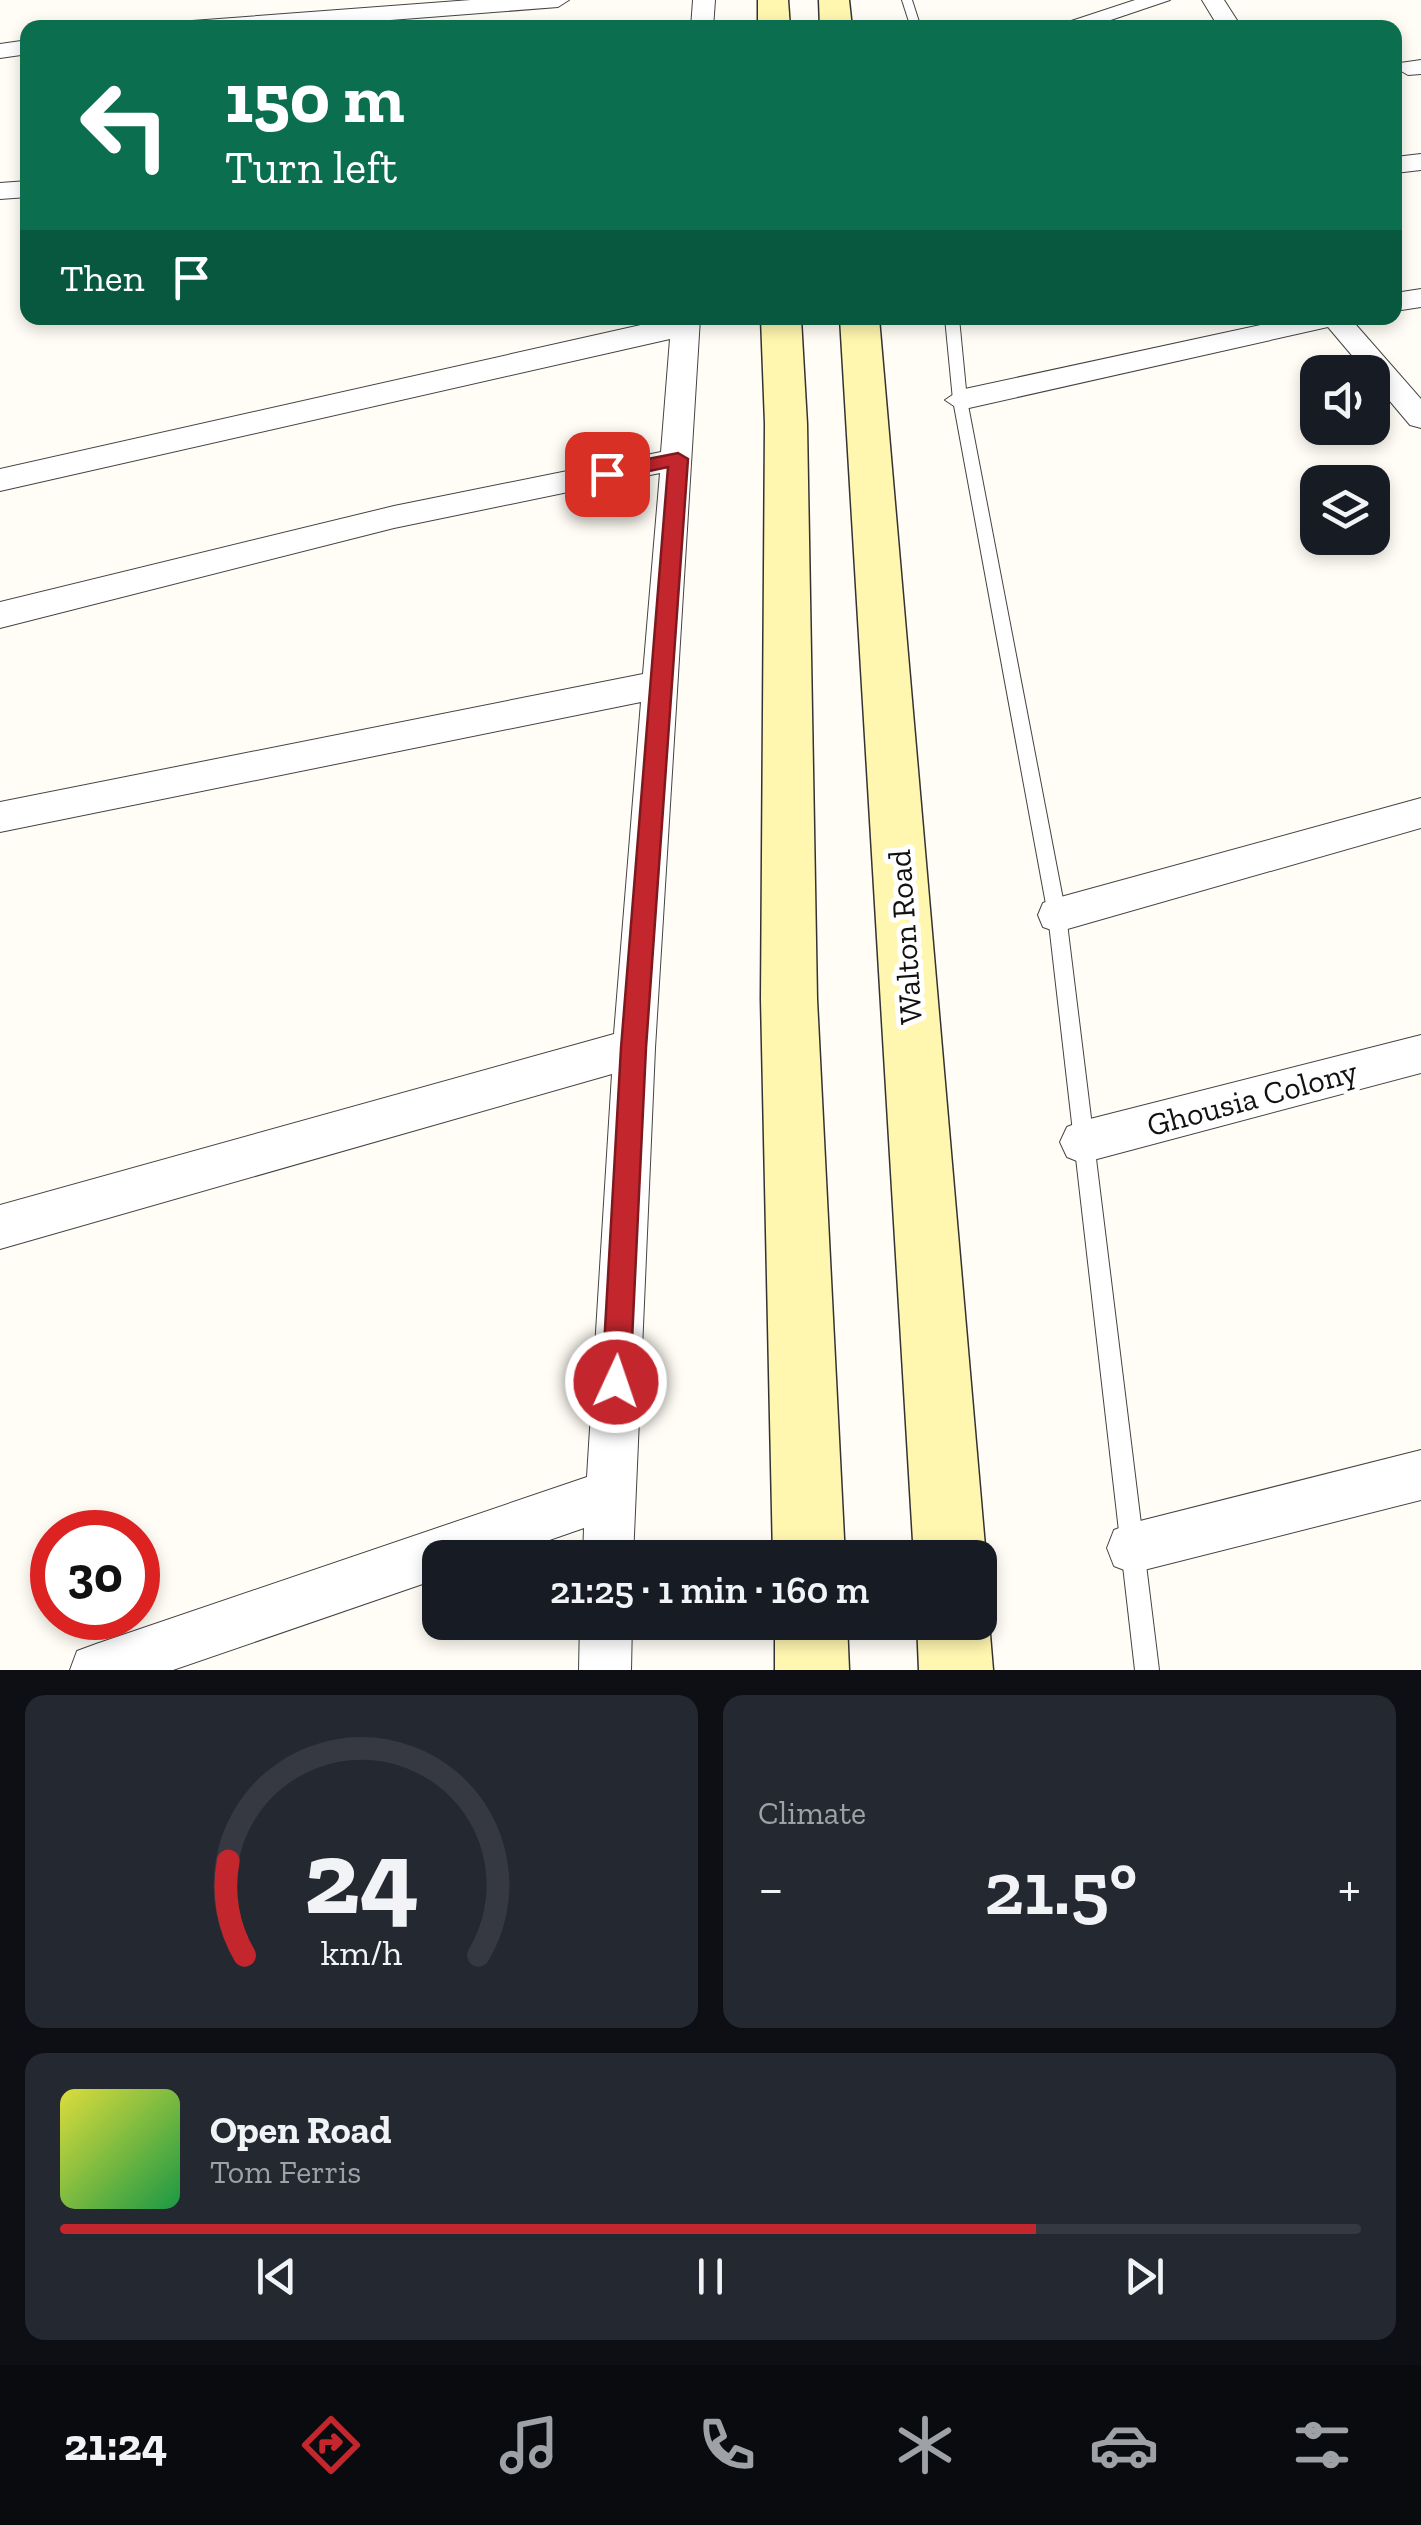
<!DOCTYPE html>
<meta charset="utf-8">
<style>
:root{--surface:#171b24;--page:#242831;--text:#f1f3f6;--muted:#9ea1a6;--line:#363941;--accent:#c4262e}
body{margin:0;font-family:"Zilla Slab",serif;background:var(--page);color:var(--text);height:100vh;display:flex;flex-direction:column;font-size:38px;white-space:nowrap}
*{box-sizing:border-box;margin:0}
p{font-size:32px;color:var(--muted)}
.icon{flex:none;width:55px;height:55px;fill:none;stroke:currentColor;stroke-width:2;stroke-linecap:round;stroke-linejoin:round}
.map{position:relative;height:1670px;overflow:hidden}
.drawer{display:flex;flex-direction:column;gap:25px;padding:25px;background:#0d0f14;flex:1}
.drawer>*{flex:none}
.hud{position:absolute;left:20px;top:20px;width:1382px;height:305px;border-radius:20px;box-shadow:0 5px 15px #0003;background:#0b6e4f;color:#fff;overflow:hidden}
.buttons{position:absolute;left:1300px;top:355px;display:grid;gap:20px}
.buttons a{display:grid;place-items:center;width:90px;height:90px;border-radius:20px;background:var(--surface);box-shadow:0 5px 15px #0003;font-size:50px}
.speed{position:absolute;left:30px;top:1510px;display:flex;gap:20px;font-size:50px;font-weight:700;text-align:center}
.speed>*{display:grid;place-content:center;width:130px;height:130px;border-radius:50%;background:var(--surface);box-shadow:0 5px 15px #0003;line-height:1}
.speed .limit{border:15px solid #d22;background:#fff;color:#111}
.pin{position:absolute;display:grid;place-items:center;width:85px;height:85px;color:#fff;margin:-42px;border-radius:20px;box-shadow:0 5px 15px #0006}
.me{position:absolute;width:110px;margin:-55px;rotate:3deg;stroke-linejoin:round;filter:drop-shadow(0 0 8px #0008)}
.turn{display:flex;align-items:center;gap:35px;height:210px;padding:0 40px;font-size:45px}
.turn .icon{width:130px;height:130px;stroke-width:2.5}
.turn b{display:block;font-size:70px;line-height:85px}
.then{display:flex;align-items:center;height:95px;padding:0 40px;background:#0003;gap:20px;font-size:38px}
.big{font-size:75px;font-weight:600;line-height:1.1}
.drawer .tile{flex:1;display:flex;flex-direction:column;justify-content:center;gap:15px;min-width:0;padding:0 35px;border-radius:20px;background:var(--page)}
.drawer .dial{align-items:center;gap:0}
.dial svg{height:260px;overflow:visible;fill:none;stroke:var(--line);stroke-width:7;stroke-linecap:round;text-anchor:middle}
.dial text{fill:var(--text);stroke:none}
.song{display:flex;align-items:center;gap:30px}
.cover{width:120px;height:120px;border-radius:15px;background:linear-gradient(135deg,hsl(60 70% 55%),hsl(140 70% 35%))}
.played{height:10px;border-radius:5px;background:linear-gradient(90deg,var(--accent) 75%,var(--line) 75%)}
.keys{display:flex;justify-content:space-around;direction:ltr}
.heat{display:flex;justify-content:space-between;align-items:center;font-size:55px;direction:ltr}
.drawer .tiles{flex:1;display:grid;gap:25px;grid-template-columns:1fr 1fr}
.tile:last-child{grid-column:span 2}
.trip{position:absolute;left:422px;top:1540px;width:575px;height:100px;border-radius:20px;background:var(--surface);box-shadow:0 5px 15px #0003;font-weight:600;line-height:100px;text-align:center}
.menu{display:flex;height:160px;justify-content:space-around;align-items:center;background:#090b0e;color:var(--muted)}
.menu .icon{width:70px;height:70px}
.menu .current{color:var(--accent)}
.menu b{font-size:45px;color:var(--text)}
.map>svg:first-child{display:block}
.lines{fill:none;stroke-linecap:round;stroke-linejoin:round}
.service-casing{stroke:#444;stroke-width:2}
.minor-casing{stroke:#444;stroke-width:2}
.secondary-casing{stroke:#333;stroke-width:3}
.service{fill:#fff;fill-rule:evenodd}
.minor{fill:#fff;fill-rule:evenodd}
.secondary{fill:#fff6b0;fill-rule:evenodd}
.route{fill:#c4262e;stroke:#7f191e;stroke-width:2.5}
.labels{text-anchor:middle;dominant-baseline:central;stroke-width:10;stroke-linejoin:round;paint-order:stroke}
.street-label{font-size:32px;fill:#111;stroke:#fff}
</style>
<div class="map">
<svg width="1421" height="1670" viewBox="0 0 1421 1670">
<rect width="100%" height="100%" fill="#fffdf5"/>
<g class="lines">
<defs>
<g id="service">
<path d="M902 0H912L921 28H911Z"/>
<path d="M945 318H959L967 400 1066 915 1159 1670H1135L1048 915 953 400Z"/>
</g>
<g id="minor">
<path d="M471 0H569L558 7 287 28H181L192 21Z"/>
<path d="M693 0H715L713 28H691Z"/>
<path d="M1135 0H1170L1087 28H1050Z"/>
<path d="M1202 0H1224L1242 28H1219Z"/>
<path d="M28 40V54L0 58V44Z"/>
<path d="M1421 60V74L1408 75 1396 68 1400 63Z"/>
<path d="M1421 154V170L1395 173V157Z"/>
<path d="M28 181V197L0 199V183Z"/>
<path d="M1421 289V307L1395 311V293Z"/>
<path d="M672 318H700L655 1048 633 1558H583L584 1528 498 1558H440V1578L173 1670H70L77 1651 96 1644 587 1477 612 1074 0 1249V1205L614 1034 641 702 0 832V802L643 674 660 473 394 528 0 628V602L394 506 661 452 670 339 0 491V469Z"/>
<path d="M1293 318H1350L1421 399V428L1410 425 1372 380V372H1366L1328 327 960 410 945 400 960 390Z"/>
<path d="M1421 798V828L1057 932 1043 927 1038 915 1043 903 1057 898Z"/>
<path d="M1421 1035V1073L1082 1163 1067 1157 1060 1142 1067 1127 1082 1121Z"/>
<path d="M1421 1450V1500L1132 1573 1114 1566 1107 1548 1114 1530 1132 1523Z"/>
<path d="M580 1622H632L631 1670H579Z"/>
</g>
<g id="secondary">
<path d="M758 0H788L790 28H758Z"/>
<path d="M819 0H849L852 28H820Z"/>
<path d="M761 318H801L807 424 817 999 845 1558H773L761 999 765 424Z"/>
<path d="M840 318H879L986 1558 980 1572V1558H914Z"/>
<path d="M980 1599 989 1622 993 1670H919L917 1622H980Z"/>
<path d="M775 1622H847L849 1670H775Z"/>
</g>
</defs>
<!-- service casing -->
<use href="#service" class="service-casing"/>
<!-- minor casing -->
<use href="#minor" class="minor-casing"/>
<!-- secondary casing -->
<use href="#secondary" class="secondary-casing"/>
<!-- service -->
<use href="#service" class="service"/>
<!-- minor -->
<use href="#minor" class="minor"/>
<!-- secondary -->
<use href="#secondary" class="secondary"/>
</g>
<!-- route -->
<path class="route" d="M678 453 688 459 646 1048 630 1382 626 1393 616 1397 606 1393 602 1382 621 1048 668 467 607 480 598 474 607 467Z"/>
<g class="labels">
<!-- street labels -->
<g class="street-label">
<text transform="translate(905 937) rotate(-94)">Walton Road</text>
<text transform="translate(1252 1098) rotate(-15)">Ghousia Colony</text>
</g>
</g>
</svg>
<div class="buttons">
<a><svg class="icon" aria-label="sound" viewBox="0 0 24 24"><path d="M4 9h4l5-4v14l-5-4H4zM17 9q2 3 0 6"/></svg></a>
<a><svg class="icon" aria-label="layers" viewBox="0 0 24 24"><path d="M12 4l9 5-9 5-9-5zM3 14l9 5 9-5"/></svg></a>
</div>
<div class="speed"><div class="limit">30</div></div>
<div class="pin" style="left:607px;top:474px;background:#d93025"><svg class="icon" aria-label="arrive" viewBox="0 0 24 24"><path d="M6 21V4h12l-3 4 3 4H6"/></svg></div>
<svg class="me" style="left:616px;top:1382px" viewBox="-20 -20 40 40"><circle r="17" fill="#c4262e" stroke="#fff" stroke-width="3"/><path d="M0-11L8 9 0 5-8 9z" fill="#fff"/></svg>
<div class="trip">21:25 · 1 min · 160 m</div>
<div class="hud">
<div class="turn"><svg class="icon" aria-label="left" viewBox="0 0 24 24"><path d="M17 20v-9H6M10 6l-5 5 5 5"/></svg><div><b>150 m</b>Turn left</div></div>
<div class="then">Then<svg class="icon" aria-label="arrive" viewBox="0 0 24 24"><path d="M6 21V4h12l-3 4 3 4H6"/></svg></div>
</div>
</div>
<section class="drawer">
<div class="tiles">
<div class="tile dial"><svg viewBox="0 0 100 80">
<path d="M14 69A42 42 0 1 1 86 69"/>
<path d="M14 69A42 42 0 0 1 9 40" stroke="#c4262e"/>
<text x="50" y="56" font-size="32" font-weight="700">24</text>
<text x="50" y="72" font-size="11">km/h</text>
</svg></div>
<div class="tile"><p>Climate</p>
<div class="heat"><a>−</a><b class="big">21.5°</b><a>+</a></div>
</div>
<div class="tile">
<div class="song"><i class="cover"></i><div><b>Open Road</b><p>Tom Ferris</p></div></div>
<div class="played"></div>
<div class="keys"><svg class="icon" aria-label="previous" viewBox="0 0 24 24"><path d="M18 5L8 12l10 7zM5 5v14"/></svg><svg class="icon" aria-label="pause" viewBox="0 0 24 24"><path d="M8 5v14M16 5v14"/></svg><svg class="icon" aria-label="next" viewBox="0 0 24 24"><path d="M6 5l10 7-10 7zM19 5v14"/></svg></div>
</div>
</div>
</section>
<nav class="menu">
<b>21:24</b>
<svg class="icon current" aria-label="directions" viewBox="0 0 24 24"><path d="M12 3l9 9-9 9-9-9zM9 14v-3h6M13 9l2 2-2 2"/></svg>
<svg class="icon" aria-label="music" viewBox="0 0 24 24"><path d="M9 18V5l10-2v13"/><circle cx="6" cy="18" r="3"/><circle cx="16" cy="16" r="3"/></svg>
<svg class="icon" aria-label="phone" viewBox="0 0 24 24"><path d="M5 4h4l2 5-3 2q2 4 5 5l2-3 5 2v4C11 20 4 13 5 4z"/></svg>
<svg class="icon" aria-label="climate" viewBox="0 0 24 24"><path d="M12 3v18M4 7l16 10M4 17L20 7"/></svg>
<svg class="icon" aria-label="car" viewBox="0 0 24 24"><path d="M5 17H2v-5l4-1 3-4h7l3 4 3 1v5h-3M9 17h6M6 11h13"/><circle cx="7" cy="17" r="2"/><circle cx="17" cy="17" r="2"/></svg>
<svg class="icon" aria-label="filters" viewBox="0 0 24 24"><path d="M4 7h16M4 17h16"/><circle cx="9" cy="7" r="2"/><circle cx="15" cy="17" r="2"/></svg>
</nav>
